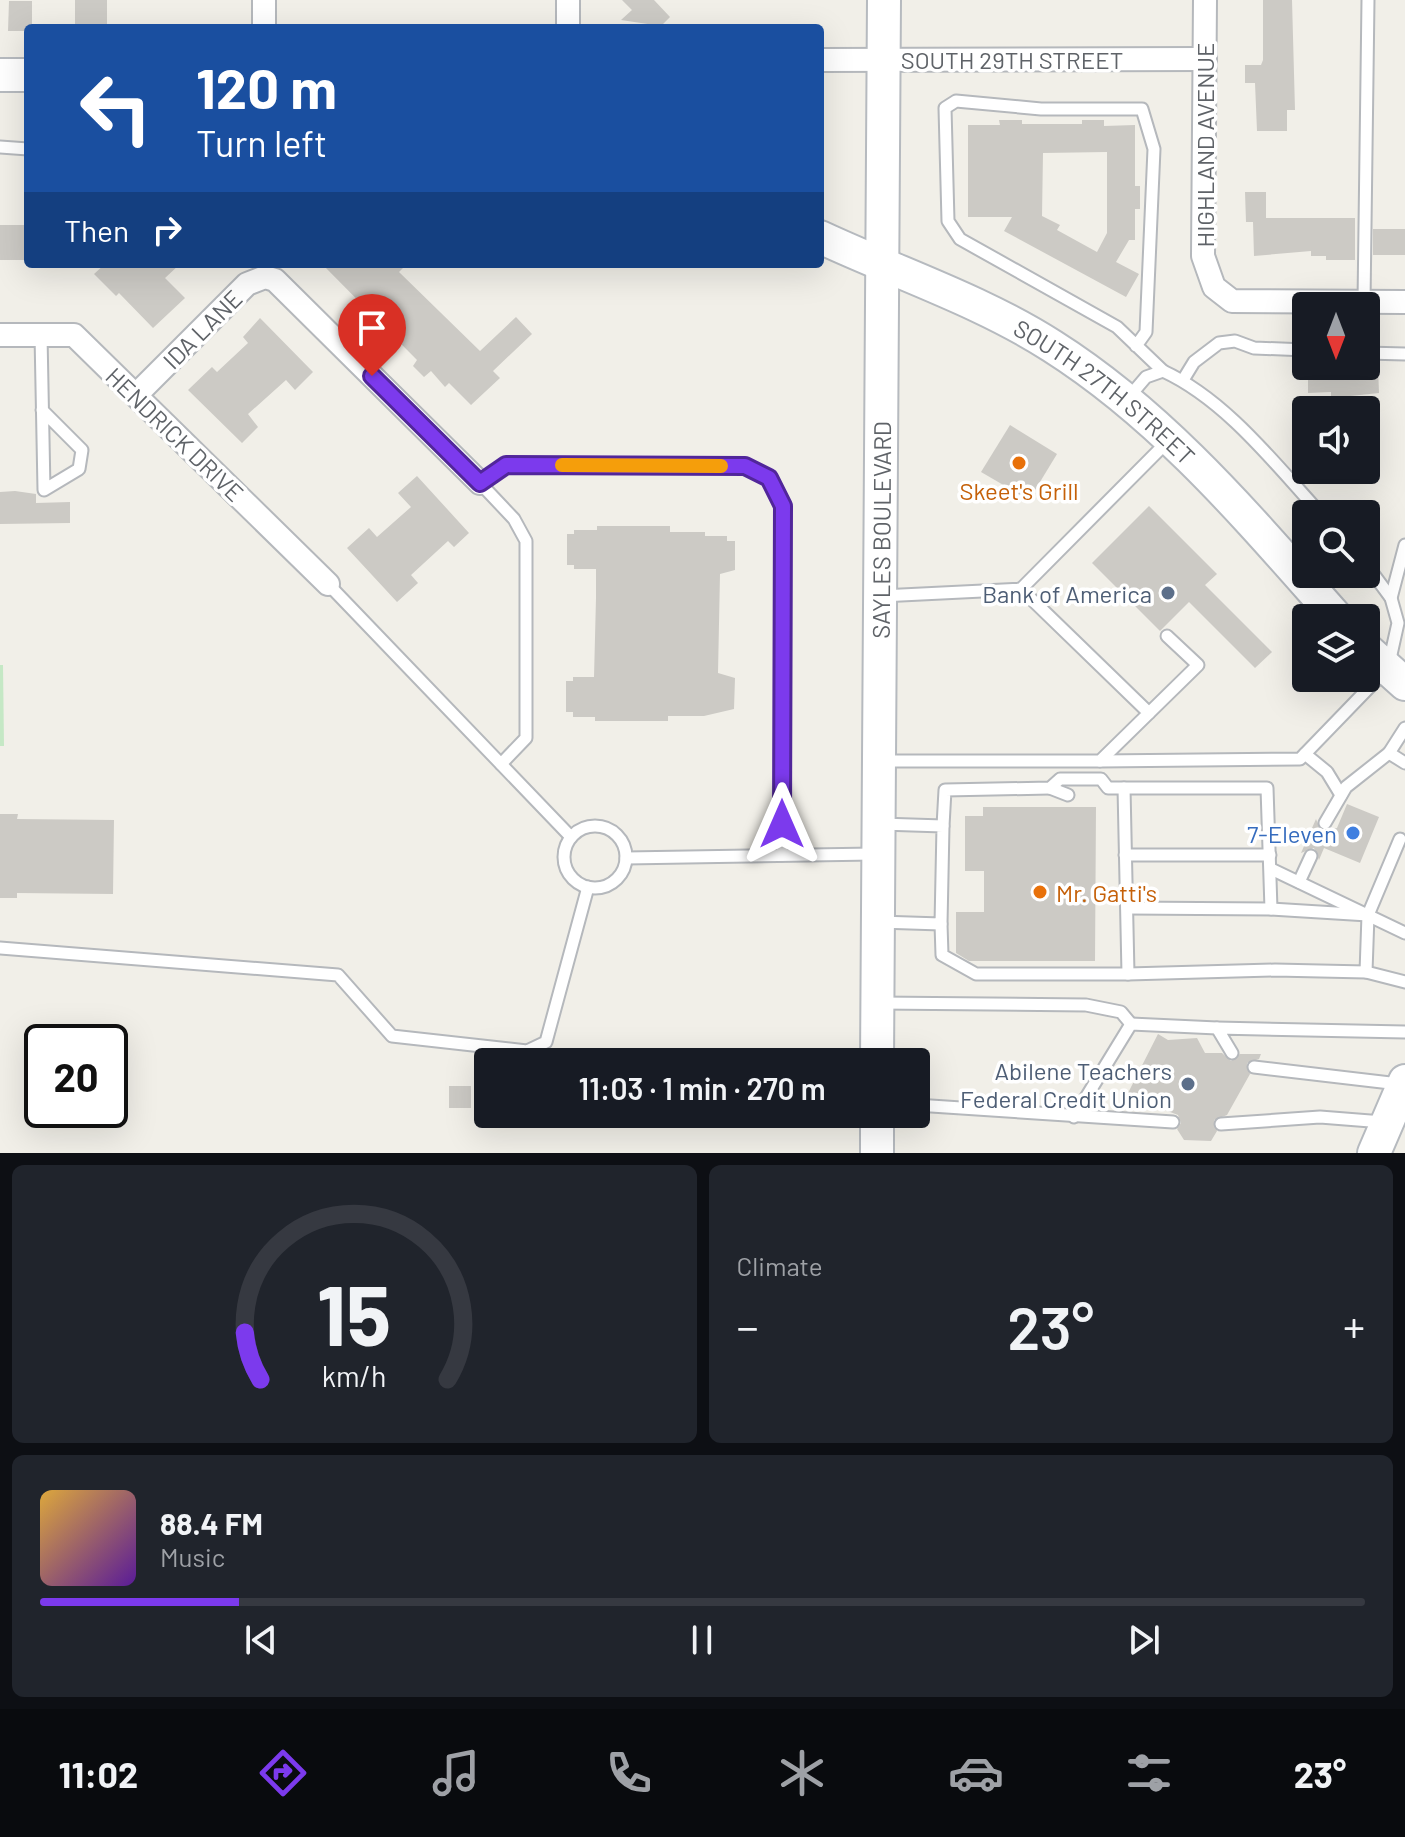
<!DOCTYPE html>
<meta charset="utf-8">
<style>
:root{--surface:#171b24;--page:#20242c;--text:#f1f3f6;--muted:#9ea1a6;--line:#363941;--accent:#7c3aed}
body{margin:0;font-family:Barlow,sans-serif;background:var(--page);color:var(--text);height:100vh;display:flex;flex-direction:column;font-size:30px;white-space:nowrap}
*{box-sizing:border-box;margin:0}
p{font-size:26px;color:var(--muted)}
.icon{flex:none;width:44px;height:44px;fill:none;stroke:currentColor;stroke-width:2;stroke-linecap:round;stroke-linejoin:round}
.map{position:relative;height:1153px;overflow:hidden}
.details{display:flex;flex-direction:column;gap:12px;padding:12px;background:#0d0f14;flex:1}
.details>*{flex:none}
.guide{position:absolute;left:24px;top:24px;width:800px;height:244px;border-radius:8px;box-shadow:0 8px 32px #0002;background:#1a4fa0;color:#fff;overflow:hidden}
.needle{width:52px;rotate:180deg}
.tools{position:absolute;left:1292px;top:292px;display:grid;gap:16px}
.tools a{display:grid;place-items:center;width:88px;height:88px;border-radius:8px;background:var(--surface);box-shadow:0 8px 32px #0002;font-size:40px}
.speed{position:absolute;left:24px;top:1024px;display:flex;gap:16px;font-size:40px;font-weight:700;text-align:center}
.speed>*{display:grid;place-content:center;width:104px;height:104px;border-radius:50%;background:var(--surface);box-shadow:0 8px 32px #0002;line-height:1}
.speed .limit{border:4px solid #111;border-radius:12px;background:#fff;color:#111}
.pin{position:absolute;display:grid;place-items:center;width:68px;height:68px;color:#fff;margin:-82px -34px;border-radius:50% 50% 50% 0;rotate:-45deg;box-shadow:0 0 8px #0007}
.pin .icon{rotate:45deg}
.me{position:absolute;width:88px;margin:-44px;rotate:0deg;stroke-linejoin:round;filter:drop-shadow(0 0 6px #0008)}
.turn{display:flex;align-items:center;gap:28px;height:168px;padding:0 40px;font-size:36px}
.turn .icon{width:104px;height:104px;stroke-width:2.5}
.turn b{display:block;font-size:56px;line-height:68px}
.then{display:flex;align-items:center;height:76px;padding:0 40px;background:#0003;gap:16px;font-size:30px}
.big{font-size:60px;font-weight:600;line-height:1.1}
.details .card{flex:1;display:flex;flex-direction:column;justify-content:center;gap:12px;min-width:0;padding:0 28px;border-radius:12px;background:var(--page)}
.details .dial{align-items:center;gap:0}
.dial svg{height:208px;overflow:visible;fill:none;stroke:var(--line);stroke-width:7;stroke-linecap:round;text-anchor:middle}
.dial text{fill:var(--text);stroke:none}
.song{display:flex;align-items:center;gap:24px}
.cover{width:96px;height:96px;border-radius:12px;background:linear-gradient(135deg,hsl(40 70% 55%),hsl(270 70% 35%))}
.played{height:8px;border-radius:4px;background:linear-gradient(90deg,var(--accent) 15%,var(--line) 15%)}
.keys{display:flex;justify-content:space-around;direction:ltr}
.heat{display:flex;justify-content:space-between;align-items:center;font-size:44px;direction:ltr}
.details .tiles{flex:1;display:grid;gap:12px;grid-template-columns:1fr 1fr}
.card:last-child{grid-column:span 2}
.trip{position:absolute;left:474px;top:1048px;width:456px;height:80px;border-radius:8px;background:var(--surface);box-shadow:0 8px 32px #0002;font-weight:600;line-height:80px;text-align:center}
.dock{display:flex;height:128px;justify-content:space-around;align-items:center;background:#090b0e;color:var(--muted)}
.dock .icon{width:56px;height:56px}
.dock .on{color:var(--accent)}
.dock b{font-size:36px;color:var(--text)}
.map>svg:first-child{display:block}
.green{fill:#c5e8c5}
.building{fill:#cccac5;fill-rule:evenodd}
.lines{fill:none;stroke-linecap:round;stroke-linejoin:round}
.lane-casing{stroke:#b5b8bc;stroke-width:15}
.street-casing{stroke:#b5b8bc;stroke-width:26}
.secondary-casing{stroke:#b6babf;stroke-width:36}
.lane{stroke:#fff;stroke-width:11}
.street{stroke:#fff;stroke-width:22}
.secondary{stroke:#fff;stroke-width:32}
.route-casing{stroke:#51269a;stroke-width:20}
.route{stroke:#7c3aed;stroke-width:14}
.slow{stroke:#f59e0b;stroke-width:14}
.food-dot{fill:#e8710a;stroke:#fff;stroke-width:3}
.service-dot{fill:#5c6f8a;stroke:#fff;stroke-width:3}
.shop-dot{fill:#3f7fe0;stroke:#fff;stroke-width:3}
.labels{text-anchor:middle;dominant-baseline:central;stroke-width:7;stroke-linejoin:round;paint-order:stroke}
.street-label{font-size:24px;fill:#5f6368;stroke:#fff}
.food-label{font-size:24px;fill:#c56008;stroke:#fff}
.service-label{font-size:24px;fill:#4e5e75;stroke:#fff;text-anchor:end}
.shop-label{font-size:24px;fill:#366cbe;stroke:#fff;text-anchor:end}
</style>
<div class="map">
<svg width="1405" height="1153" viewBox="0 0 1405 1153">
<rect width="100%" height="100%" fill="#f1efe8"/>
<!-- green -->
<path class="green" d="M0 665H3L4 746H0Z"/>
<!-- building -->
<g class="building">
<rect x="75" y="0" width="32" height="26"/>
<path d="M622 0H654L670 17 661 26 621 20 632 10Z"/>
<path d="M1263 0H1292L1295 110H1287V131H1257L1255 83H1245V65H1261L1263 60Z"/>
<path d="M9 1H32V28L28 31H8Z"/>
<path d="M999 120H1022V124H1082V120H1104V126L1135 125V186H1140V209H1135V240H1129L1116 262 1139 274 1126 297 1004 231 1012 217H968V125H1000ZM1107 152V233L1097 252 1057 230 1060 225 1042 216 1043 153Z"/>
<path d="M1245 192H1266V218H1355V260H1326V256H1311V251L1254 256 1253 222H1246Z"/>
<rect x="0" y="225" width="28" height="35"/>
<rect x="1373" y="229" width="32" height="26"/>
<path d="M105 264H180L165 278 185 298 153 328 119 293 116 296 94 274Z"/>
<path d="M322 264H407L399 272 480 351 516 317 532 334 493 371 500 378 471 405 449 383 445 387 431 371 424 377 413 366 417 360Z"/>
<path d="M260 318 313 372 295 390 286 380 248 414 258 427 242 443 188 390 212 367 217 372 248 343 243 337Z"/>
<path d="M1378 367 1379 393 1331 398V392L1308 393V368Z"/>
<path d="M1010 425 1057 454 1029 500 981 472Z"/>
<path d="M417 476 469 533 454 547 448 541 411 575 418 583 397 602 347 548 369 528 377 537 411 507 398 493Z"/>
<path d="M15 491 36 494V503L70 502V523L0 524V492Z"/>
<path d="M1149 506 1217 574 1205 585 1272 652 1255 668 1189 602 1160 631 1092 563Z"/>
<path d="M597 526H670V532H705V536H727V541H735V570L720 574 718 673 735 678 734 709 704 716H668V721H595V717H573V712H566V681H573V677H594L596 598V569H574V565H567V534H574V530H597Z"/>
<path d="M1347 804 1379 817 1360 863 1324 848 1319 860 1314 848 1301 853 1316 819 1321 831 1337 828Z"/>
<path d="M983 807H1096L1095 961H969L956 953V912H984V871H965V816H983Z"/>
<path d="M0 814H18L17 819 114 820 113 894 17 893V898H0Z"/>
<path d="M1158 1034 1168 1040 1197 1038 1205 1053H1222L1231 1061 1240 1054H1261L1259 1059 1247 1063 1250 1074 1227 1115 1214 1120 1217 1131 1211 1141 1184 1140 1177 1129 1181 1123 1178 1115 1165 1110 1136 1109 1128 1093Z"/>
<rect x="449" y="1086" width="22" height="22"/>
</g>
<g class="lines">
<defs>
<g id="lane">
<path d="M0 147 28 149"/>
<path d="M1364 302 1368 0"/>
<path d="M41 335 44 490 79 469 82 450 42 410"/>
<path d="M1136 346 1146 332 1154 149 1142 109H1041L956 101 945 108 948 221 960 239 1117 327 1163 371"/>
<path d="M1366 353 1405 354"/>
<path d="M1183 380 1194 362 1219 343 1235 341 1254 348 1306 350"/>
<path d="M1129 397 1146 377 1163 371C1226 400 1275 464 1321 514"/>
<path d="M328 584 571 837"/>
<path d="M881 596 1021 589 1167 442"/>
<path d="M1391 598 1405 545"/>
<path d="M1149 713 1198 665 1167 636"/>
<path d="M1405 728 1389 753 1405 763"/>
<path d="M1305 754 1327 772 1341 795"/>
<path d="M884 761H1100L1149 713 1021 589"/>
<path d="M1100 761 1300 759 1388 668 1398 623 1391 598 1366 564"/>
<path d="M501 764 526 738V541L514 519 480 483 506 465 745 466 769 478 783 506 782 855"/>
<path d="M1050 788 1068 795"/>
<path d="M1325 823 1346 787 1389 753"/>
<path d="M943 826 945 790 1050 788 1060 779H1101L1108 788H1267L1271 909"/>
<circle cx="595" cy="857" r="31"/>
<path d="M1125 855H1270"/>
<path d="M626 858 874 854"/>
<path d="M1271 869 1405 933"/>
<path d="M1299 882 1311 856"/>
<path d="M1127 908 1271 909 1368 915"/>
<path d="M879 922 941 924 943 826 881 824"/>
<path d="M941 924 942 955 976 974H1128L1124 788"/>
<path d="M0 948 338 975 392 1036 527 1051 546 1042 588 887"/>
<path d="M1366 972 1405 982"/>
<path d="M1128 974 1275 970 1366 972 1368 915 1400 839"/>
<path d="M878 1003 1086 1005 1121 1012 1131 1024"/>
<path d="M1232 1053 1217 1028 1405 1032"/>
<path d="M1254 1067 1399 1084"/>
<path d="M916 1105 1173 1122"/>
<path d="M1074 1117 1131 1024 1217 1028"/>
<path d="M1221 1124 1320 1117 1383 1122"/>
</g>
<g id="street">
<path d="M264 0V28"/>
<path d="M568 0V28"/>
<path d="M1205 0 1203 256 1214 287 1232 301 1405 302"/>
<path d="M820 60 1205 59"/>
<path d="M0 335H74L328 584"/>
<path d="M136 395 247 284 265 277 275 280 480 483"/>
</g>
<g id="secondary">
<path d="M0 75H28"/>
<path id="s1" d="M820 237C897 273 980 300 1052 346 1164 417 1249 519 1337 618"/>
<path d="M1366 649 1405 684"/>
<path id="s2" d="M877 1062 884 0"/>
<path d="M877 1153V1114"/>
<path d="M1374 1153 1405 1081"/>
</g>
</defs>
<!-- lane casing -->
<use href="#lane" class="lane-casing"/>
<!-- street casing -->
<use href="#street" class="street-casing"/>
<!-- secondary casing -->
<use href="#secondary" class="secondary-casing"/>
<!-- lane -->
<use href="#lane" class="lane"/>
<!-- street -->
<use href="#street" class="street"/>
<!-- secondary -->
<use href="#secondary" class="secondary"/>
</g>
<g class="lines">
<defs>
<path id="route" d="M372 376 480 483 506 465 745 466 769 478 783 506 782 824"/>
</defs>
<!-- route casing -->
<use href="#route" class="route-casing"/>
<!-- route -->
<use href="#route" class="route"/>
<!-- slow -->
<path class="slow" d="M562 465 721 466"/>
</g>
<!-- markers -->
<g class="food-dot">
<circle cx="1019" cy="463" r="8"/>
<circle cx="1040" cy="892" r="8"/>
</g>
<g class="service-dot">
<circle cx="1168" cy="593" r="8"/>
<circle cx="1188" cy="1084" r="8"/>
</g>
<circle class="shop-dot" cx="1353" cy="833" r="8"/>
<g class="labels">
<!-- street labels -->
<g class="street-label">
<text x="1012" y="59">SOUTH 29TH STREET</text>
<text transform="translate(1204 145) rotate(-90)">HIGHLAND AVENUE</text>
<text transform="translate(202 329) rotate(-45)">IDA LANE</text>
<text stroke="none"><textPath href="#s1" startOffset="326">SOUTH 27TH STREET</textPath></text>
<text transform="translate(175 434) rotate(44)">HENDRICK DRIVE</text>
<text stroke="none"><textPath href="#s2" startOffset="532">SAYLES BOULEVARD</textPath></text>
</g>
<!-- food labels -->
<g class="food-label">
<text x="1019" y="490">Skeet's Grill</text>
<text x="1056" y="892" text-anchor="start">Mr. Gatti's</text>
</g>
<!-- service labels -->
<g class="service-label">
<text x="1152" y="593">Bank of America</text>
<text x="1172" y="1070">Abilene Teachers<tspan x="1172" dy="28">Federal Credit Union</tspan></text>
</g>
<!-- shop labels -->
<g class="shop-label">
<text x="1337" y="833">7-Eleven</text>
</g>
</g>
</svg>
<div class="tools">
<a><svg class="needle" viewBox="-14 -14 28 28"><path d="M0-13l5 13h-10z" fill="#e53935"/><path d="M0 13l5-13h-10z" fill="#9ea1a6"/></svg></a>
<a><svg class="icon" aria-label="sound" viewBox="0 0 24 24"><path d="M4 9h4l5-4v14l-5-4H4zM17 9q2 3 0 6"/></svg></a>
<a><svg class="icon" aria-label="search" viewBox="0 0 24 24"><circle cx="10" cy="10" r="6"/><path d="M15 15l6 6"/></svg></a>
<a><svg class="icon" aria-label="layers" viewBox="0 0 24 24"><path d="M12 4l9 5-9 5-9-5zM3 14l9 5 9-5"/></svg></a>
</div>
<div class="speed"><div class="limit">20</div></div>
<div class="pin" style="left:372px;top:376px;background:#d93025"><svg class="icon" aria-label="arrive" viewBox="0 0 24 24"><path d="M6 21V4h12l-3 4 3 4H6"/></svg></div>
<svg class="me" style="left:782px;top:824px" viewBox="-20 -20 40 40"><path d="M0-17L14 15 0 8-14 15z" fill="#7c3aed" stroke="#fff" stroke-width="4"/></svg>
<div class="trip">11:03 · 1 min · 270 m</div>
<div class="guide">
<div class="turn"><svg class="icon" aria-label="left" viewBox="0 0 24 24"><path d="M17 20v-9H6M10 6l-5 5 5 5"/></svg><div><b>120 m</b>Turn left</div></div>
<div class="then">Then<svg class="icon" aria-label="right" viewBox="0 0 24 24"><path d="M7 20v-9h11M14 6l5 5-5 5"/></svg></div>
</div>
</div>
<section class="details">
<div class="tiles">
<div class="card dial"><svg viewBox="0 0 100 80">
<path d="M14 69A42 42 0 1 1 86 69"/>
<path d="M14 69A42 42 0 0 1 8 51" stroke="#7c3aed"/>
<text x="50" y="56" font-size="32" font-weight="700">15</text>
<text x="50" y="72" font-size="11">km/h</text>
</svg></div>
<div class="card"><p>Climate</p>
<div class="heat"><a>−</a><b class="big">23°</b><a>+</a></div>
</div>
<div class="card">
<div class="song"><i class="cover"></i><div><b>88.4 FM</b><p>Music</p></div></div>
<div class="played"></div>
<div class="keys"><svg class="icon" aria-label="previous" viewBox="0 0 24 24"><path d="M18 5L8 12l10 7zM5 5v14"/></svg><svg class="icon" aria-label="pause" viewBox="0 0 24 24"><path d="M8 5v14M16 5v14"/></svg><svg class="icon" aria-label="next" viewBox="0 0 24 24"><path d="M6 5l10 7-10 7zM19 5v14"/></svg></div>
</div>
</div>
</section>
<nav class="dock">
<b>11:02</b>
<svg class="icon on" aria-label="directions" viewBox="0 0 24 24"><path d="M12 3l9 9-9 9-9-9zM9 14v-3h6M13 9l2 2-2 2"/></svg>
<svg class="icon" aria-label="music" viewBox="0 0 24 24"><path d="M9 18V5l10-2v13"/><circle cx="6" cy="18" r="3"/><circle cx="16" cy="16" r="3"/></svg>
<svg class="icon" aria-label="phone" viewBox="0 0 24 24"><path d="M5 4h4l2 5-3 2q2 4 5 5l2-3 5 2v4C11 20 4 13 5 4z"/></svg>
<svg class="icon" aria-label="climate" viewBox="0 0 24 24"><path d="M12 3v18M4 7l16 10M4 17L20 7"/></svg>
<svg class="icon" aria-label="car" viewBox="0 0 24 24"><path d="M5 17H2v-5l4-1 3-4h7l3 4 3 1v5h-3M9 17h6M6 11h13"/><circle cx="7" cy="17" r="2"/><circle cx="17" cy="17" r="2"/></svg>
<svg class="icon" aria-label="filters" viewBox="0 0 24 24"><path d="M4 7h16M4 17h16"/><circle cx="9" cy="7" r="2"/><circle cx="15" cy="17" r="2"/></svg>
<b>23°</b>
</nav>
